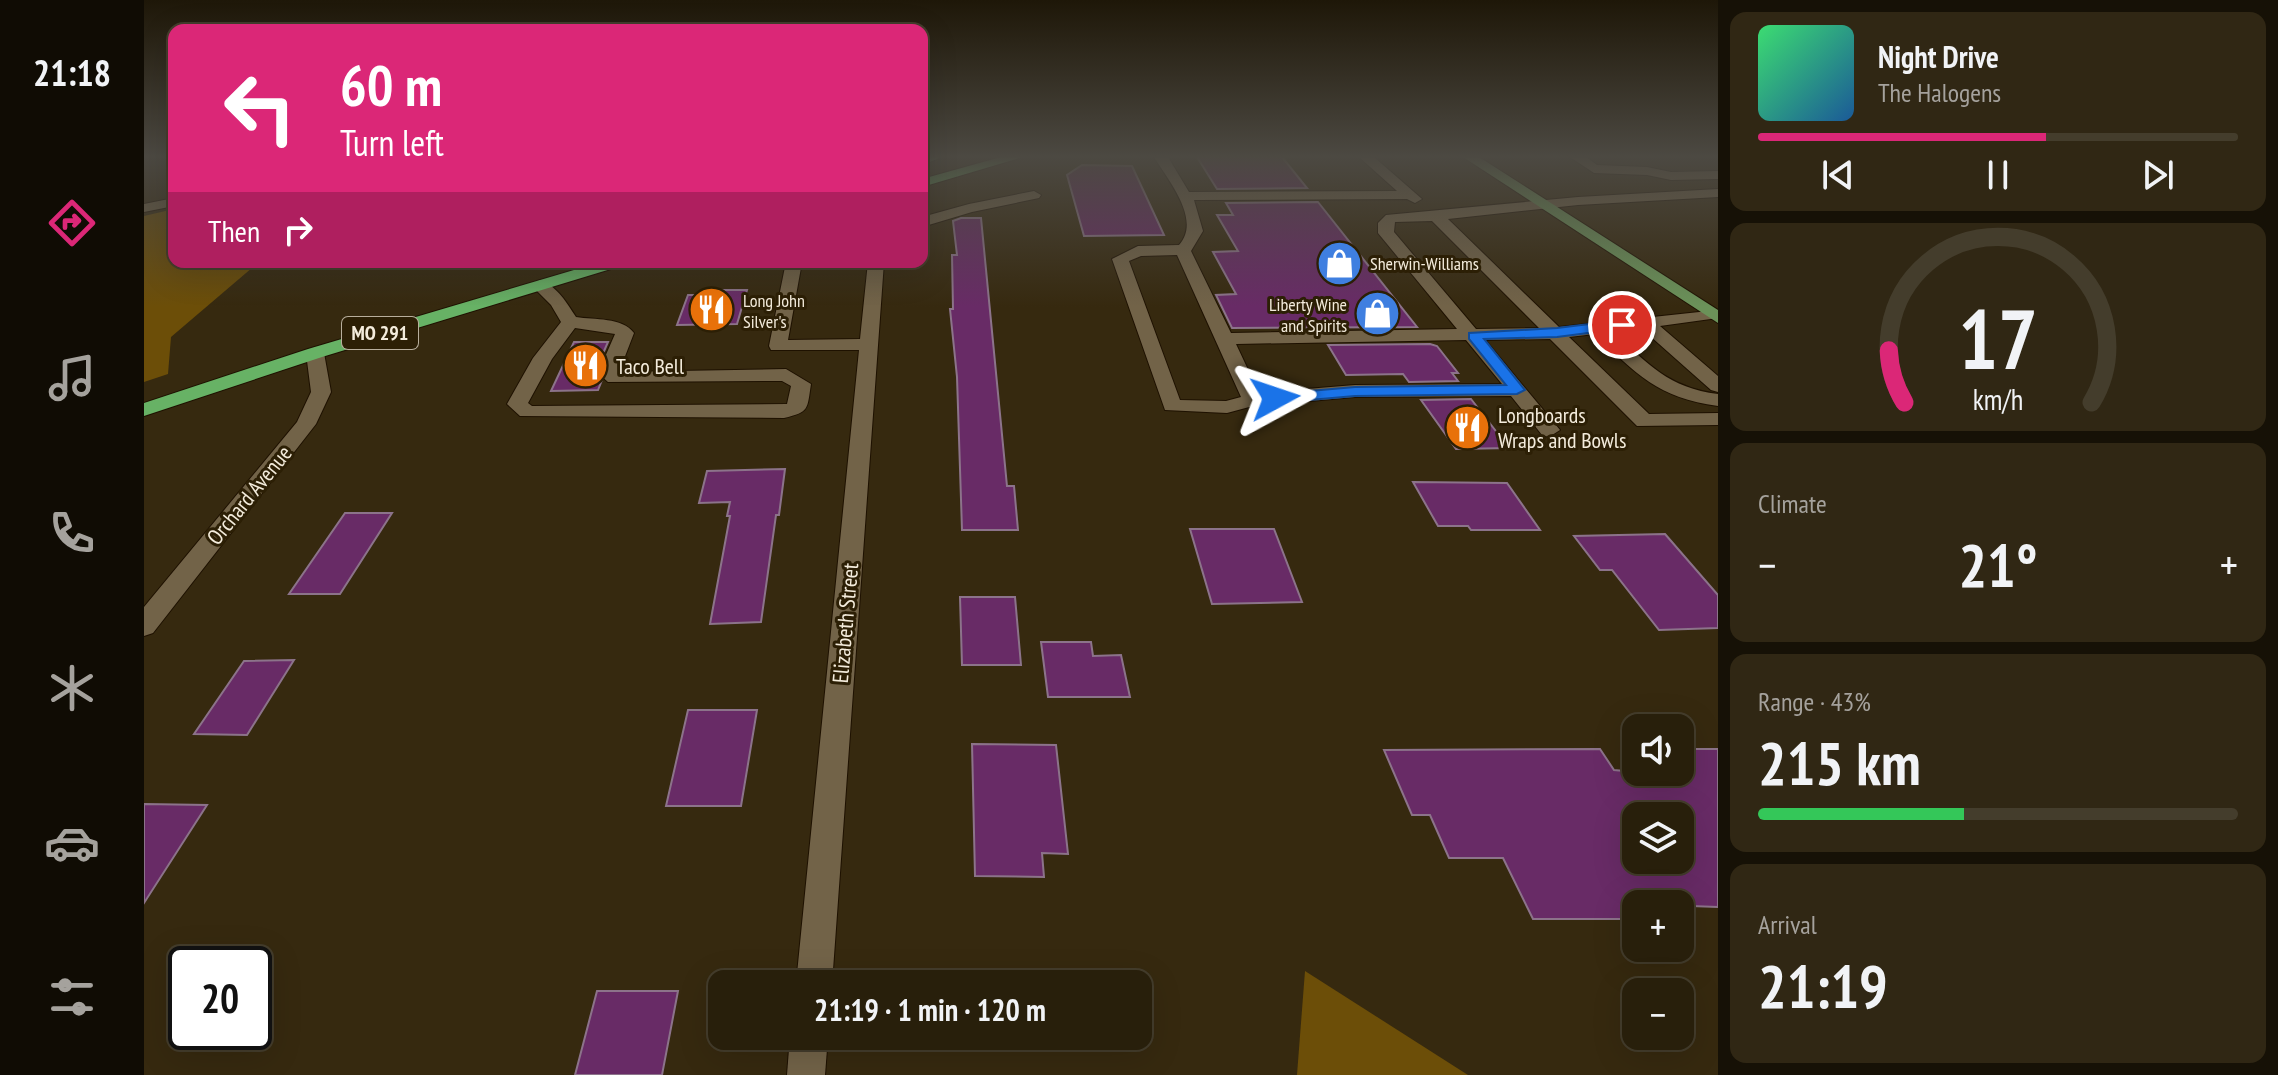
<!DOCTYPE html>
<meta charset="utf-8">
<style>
:root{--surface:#281f0b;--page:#302714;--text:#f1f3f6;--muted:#a5a29d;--line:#443d2c;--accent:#db2777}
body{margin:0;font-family:"PT Sans Narrow",sans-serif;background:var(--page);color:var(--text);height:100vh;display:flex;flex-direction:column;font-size:30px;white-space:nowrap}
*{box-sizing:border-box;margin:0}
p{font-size:26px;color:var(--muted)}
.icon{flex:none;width:44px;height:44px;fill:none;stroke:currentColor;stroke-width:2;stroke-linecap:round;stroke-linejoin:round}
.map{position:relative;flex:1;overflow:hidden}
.panel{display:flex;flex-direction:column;gap:12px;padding:12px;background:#161106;width:560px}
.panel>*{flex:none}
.guide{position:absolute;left:24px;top:24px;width:760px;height:244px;border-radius:16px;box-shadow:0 8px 32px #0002,0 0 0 2px var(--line);background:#db2777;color:#fff;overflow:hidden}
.tools{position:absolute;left:1478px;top:714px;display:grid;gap:16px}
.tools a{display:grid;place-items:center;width:72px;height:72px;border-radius:16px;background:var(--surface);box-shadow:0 8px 32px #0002,0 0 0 2px var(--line);font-size:40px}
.speed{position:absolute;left:24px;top:946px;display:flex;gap:16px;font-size:40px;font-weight:700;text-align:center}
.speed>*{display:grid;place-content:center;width:104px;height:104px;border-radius:50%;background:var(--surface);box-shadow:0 8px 32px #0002,0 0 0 2px var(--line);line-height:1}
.speed .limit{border:4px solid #111;border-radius:12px;background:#fff;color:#111}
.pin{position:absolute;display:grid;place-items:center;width:68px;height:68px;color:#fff;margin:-34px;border:4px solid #fff;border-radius:50%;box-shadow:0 2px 8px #0007}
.me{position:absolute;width:88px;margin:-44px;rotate:85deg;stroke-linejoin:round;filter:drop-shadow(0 0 6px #0008)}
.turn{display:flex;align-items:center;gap:28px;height:168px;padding:0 40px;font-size:36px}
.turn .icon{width:104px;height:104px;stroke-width:2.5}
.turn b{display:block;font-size:56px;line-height:68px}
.then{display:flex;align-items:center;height:76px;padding:0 40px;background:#0003;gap:16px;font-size:30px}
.big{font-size:60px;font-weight:600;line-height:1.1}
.panel .widget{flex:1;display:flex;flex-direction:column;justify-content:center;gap:12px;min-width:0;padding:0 28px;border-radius:16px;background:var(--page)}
.panel .dial{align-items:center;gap:0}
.dial svg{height:208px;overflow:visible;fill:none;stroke:var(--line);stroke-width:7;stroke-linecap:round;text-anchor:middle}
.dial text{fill:var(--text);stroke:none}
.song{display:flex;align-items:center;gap:24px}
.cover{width:96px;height:96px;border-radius:12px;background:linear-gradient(135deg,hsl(140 70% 55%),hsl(210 70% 35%))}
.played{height:8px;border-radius:4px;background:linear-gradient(90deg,var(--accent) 60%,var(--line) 60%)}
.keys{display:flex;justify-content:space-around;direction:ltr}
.heat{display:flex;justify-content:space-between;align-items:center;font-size:44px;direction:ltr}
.charge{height:12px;border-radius:6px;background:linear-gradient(90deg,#34c759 43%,var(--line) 0)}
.trip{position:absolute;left:564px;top:970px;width:444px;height:80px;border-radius:16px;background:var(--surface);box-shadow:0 8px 32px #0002,0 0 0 2px var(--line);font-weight:600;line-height:80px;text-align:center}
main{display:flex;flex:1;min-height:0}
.dock{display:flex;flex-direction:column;width:144px;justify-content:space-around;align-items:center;background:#100c04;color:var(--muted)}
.dock .icon{width:56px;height:56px}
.dock .on{color:var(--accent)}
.dock b{font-size:36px;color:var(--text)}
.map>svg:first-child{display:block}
.green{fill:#6c4e08}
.building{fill:#682b66;stroke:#8c738a;stroke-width:2;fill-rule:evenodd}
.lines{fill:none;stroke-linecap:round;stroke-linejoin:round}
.minor-casing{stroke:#1e1100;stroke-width:2}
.major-casing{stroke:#1e1100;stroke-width:2}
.highway-casing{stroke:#1e1100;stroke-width:2}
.minor{fill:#726348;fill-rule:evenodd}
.major{fill:#6b9259;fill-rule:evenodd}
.highway{fill:#67b265;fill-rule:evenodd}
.route{fill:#1a73e8;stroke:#114b97;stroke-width:2}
.labels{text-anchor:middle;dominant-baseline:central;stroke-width:6;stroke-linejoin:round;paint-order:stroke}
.far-poi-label{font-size:18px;fill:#f4ecdc;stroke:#2c1f05;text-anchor:start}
.shield{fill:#2c1f05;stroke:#b8ae9c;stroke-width:2}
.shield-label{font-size:20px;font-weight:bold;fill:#f4ecdc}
.poi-label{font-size:22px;fill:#f4ecdc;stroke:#2c1f05;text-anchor:start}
.street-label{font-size:22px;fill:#f4ecdc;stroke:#2c1f05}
</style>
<main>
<nav class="dock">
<b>21:18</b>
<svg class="icon on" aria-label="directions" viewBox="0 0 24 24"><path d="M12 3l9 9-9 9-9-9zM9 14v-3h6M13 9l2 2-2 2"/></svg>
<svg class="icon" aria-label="music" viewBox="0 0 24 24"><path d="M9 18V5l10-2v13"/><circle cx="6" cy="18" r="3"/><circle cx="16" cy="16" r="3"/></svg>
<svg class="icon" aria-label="phone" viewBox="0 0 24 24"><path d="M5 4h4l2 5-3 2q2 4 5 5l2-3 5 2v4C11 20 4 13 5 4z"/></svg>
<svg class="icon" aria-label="climate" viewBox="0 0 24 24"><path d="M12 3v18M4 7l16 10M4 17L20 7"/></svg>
<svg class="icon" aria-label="car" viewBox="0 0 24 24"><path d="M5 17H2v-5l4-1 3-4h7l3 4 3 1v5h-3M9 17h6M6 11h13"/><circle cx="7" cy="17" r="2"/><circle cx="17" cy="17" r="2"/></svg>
<svg class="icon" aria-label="filters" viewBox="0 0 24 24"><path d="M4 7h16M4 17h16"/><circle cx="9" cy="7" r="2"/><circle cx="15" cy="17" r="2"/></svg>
</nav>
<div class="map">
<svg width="1574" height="1075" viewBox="0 0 1574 1075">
<rect width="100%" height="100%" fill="#36290f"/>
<!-- green -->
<g class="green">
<path d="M30 209V262H115L27 337 24 374 0 382V216Z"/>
<path d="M1161 971 1324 1075H1153Z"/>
</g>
<!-- building -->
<g class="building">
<path d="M1053 157H1138L1163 188 1073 189Z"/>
<path d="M938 165 988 166 1020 235 940 236 923 175Z"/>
<path d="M1174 202 1273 327 1088 328 1072 295 1092 294 1069 252 1094 251 1073 215H1089L1082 203Z"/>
<path d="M817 218H837L863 486H870L874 530H818L813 377 806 309H809L808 255H813L809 221Z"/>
<path d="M561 290H603L593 324 533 325 544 295H559Z"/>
<path d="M430 342H464L451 372 458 380 454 390 407 391Z"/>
<path d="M1286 344 1293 346 1314 373H1308L1314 381 1265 382 1259 374 1202 375 1184 345Z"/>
<path d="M1327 399 1365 448 1312 449 1277 400Z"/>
<path d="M641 469 635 515H632L617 622 566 624 586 516H583L586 502 555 503 563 471Z"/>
<path d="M1269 482 1363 483 1396 530H1327L1324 526H1294Z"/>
<path d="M201 513H248L196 594H145Z"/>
<path d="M1046 529H1130L1158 602 1068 604Z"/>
<path d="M1521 534 1574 595V628L1515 630 1468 570H1456L1430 536Z"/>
<path d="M816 597H871L877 665H818Z"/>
<path d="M897 642H947L949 656 977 655 986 697H904Z"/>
<path d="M150 660 103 735 50 734 100 661Z"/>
<path d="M544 710H613L597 806H522Z"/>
<path d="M828 744 912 745 924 854 898 853 900 877 831 876Z"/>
<path d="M1456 749 1470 770 1492 772H1536V749H1574V907L1492 904V919H1389L1359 858H1305L1286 815H1268L1240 750ZM1492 816H1536V860H1492Z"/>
<path d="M0 804 63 805 0 903Z"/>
<path d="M453 991H534L518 1075H431Z"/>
</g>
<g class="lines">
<defs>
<g id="minor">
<path d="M1010 157H1024L1045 192 1253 191 1215 157H1230L1278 199 1271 203 1263 199 1050 200 1059 231 1047 251 1087 333 1313 329 1234 233V223L1242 215 1434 197 1574 189V197L1434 205 1304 219 1415 327 1574 310V318L1516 326 1574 376V392L1567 390 1497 328 1469 332C1504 364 1525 388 1574 394V406C1514 398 1492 374 1451 334L1425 337 1505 414 1574 413V425L1493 426 1406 339 1341 340 1416 430 1405 437 1398 435 1367 396 1211 397 1109 406 1083 413 1021 410 968 259 994 246 1035 245C1058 220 1024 180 1010 157ZM1288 221 1395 328 1332 329 1250 232 1251 222ZM1033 255 1097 397 1082 401 1036 400 985 261 997 256ZM1322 340 1358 384 1211 385 1115 393 1092 344Z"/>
<path d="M1426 157H1442L1453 165 1503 167 1527 172 1574 171V179L1527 180 1503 175 1450 173Z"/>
<path d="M890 191 897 195 895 198 828 212 778 227V217L825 204Z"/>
<path d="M30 198V206L0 212V204Z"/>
<path d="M642 262H658L644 340 716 339 724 262H740L688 984H652L715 350H627L625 346Z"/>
<path d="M396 280C413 286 423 303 432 317 451 320 478 317 490 333L475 372 642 369 667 384C663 409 666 412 640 418L376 416 363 404 389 358 417 322 407 305 387 285ZM431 328 471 334 454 373 464 382 638 381 647 386 643 404 388 406 384 403 408 359Z"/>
<path d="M171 347 180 353 187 392 172 424 9 633 0 636V607L153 422 167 392 162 353Z"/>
<path d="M646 1036H684L681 1075H643Z"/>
</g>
<path id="major" d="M1319 157H1335L1574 310V323Z"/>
<g id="highway">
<path d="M778 157H798L778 165Z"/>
<path d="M857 157H879L778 187V179Z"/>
<path d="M457 262H482L480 265 178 357 0 416V403L164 349Z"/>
</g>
</defs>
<!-- minor casing -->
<use href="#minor" class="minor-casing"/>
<!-- major casing -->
<use href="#major" class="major-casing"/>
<!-- highway casing -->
<use href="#highway" class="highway-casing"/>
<!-- minor -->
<use href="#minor" class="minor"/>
<!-- major -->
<use href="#major" class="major"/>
<!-- highway -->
<use href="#highway" class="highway"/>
</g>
<!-- sky -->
<linearGradient id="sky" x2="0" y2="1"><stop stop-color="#1e1708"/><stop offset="0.51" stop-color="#4c4942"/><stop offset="1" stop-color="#4c4942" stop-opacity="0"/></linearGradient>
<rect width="1574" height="307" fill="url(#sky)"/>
<!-- route -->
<path class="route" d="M1478 320 1483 322V328L1413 337 1340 339 1381 390 1373 394 1211 396 1131 403 1123 398 1131 394 1211 387 1362 385 1325 339V333L1413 328Z"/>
<!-- icons -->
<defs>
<symbol id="shop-disc" viewBox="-11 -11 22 22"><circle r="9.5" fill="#3f7fe0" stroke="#2c1f05"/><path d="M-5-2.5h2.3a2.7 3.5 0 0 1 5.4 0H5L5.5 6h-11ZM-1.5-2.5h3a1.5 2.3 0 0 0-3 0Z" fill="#fff"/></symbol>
<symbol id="restaurant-disc" viewBox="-11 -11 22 22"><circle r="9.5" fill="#e8710a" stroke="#2c1f05"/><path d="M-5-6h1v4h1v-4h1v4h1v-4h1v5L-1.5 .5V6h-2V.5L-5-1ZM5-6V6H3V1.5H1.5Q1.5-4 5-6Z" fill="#fff"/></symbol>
</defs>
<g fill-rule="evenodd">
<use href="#shop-disc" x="1170" y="238" width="51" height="51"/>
<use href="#restaurant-disc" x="542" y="284" width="51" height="51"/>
<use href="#shop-disc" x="1208" y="288" width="51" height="51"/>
<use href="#restaurant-disc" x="416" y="340" width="51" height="51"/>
<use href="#restaurant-disc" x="1298" y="402" width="51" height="51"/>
</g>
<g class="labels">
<!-- far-poi labels -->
<g class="far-poi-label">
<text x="1226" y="263">Sherwin-Williams</text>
<text x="599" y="300">Long John<tspan x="599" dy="21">Silver's</tspan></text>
<text x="1203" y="304" text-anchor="end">Liberty Wine<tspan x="1203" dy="21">and Spirits</tspan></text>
</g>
<!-- shield labels -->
<rect class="shield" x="198" y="317" width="76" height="32" rx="6"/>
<g class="shield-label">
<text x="236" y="333">MO 291</text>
</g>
<!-- poi labels -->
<g class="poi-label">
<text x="472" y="366">Taco Bell</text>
<text x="1354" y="415">Longboards<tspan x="1354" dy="25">Wraps and Bowls</tspan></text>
</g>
<!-- street labels -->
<g class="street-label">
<text transform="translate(105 495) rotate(-51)">Orchard Avenue</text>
<text transform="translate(701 623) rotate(-85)">Elizabeth Street</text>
</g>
</g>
</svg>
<div class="tools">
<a><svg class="icon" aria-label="sound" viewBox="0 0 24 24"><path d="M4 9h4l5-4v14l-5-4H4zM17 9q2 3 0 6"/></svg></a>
<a><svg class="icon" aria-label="layers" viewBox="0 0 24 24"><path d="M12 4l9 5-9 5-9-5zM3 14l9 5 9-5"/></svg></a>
<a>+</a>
<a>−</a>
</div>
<div class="speed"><div class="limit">20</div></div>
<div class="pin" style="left:1478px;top:325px;background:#d93025"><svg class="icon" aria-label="arrive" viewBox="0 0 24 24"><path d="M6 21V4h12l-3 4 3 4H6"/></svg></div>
<svg class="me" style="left:1131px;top:398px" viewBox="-20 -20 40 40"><path d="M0-17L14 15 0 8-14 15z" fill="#1a73e8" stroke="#fff" stroke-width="4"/></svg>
<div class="trip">21:19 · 1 min · 120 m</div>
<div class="guide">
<div class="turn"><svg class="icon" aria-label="left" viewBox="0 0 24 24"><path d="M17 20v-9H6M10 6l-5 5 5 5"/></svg><div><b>60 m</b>Turn left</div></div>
<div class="then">Then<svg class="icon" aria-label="right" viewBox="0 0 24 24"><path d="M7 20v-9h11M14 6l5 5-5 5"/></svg></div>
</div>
</div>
<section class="panel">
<div class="widget">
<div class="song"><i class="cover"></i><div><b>Night Drive</b><p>The Halogens</p></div></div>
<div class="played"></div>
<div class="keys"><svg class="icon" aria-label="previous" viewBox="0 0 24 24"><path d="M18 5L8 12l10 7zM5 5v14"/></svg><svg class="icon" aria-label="pause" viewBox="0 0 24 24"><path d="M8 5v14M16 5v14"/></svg><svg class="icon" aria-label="next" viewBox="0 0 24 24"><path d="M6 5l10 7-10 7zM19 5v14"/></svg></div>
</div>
<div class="widget dial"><svg viewBox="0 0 100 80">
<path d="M14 69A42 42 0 1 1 86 69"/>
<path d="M14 69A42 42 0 0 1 8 49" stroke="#db2777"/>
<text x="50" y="56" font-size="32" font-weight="700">17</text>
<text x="50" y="72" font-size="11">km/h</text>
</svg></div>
<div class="widget"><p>Climate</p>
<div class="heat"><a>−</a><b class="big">21°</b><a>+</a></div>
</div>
<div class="widget"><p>Range · 43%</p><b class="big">215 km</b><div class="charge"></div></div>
<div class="widget"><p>Arrival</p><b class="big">21:19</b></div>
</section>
</main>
